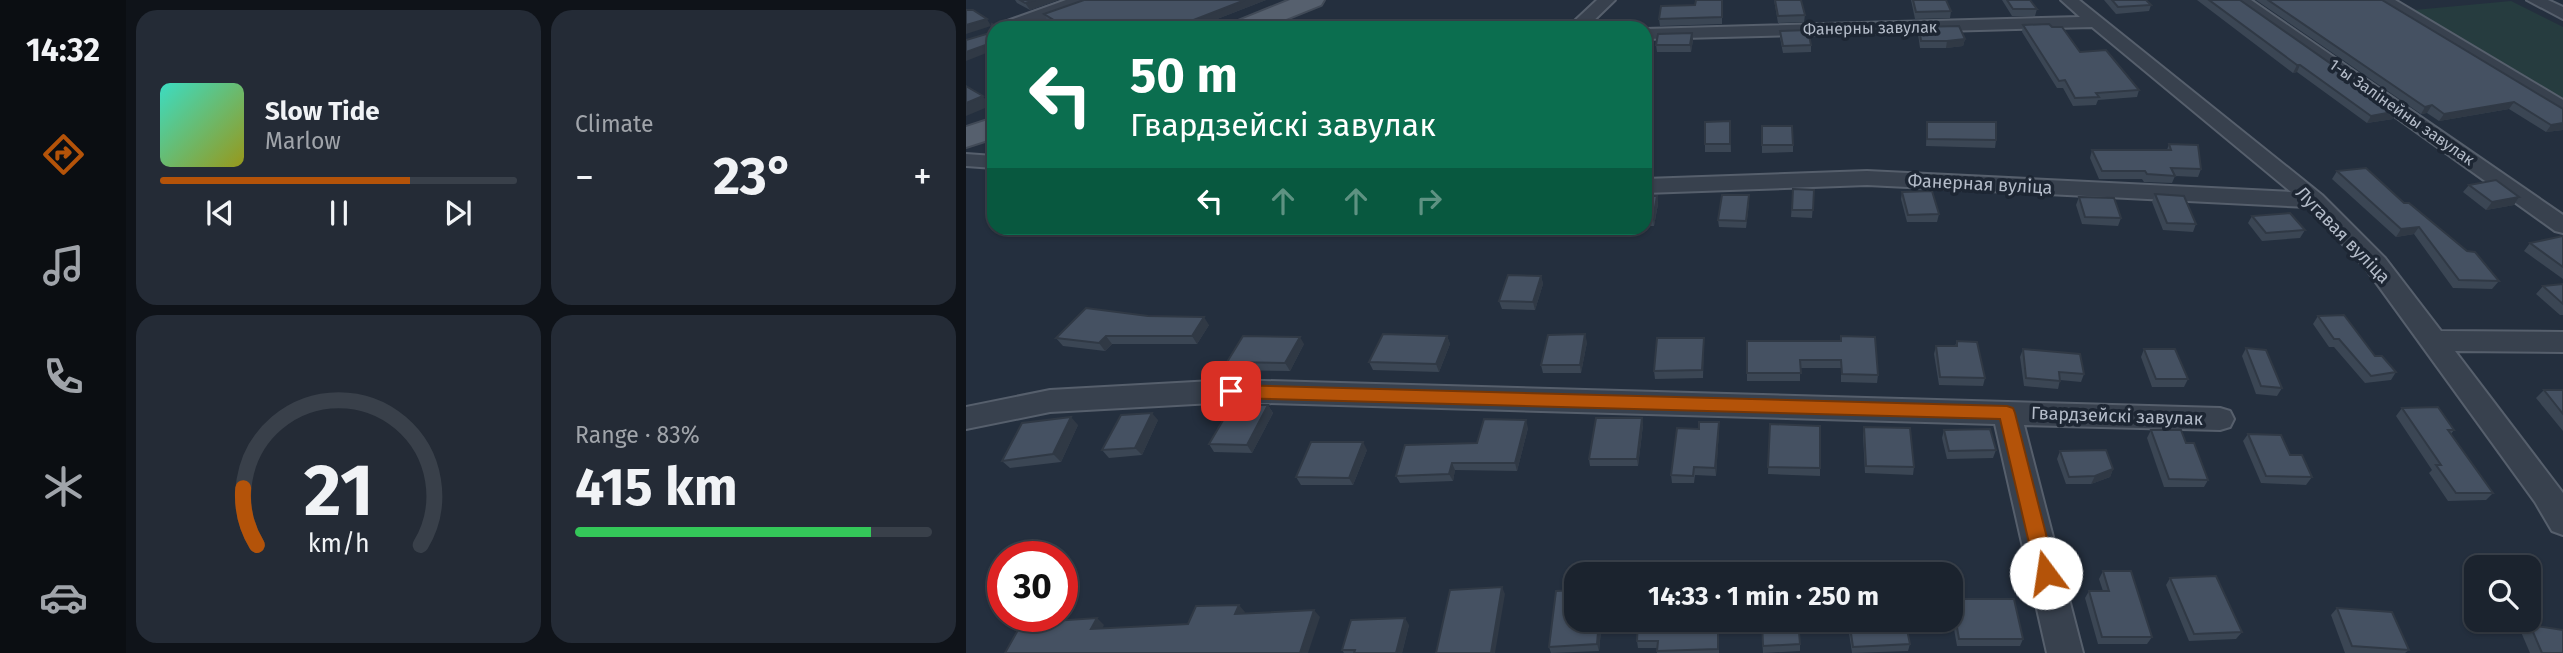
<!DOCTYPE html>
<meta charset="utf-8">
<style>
:root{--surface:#1b232e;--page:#242b36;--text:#f1f3f6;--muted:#a0a4aa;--line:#39404a;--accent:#b45309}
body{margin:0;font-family:"Fira Sans",sans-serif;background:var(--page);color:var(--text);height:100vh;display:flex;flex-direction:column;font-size:26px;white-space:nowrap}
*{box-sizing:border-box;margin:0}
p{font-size:23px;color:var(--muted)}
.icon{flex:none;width:38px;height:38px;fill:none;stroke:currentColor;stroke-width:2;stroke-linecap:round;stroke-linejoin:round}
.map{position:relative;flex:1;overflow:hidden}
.sheet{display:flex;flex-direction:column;gap:10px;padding:10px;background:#0f1319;width:840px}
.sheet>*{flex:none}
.top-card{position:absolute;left:21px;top:21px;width:665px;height:214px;border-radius:21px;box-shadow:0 2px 5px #0004,0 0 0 2px var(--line);background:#0b6e4f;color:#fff;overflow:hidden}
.fabs{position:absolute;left:1498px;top:555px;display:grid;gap:14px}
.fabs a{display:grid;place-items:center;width:77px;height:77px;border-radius:14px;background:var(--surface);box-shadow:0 2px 5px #0004,0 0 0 2px var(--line);font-size:35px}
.speed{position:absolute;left:21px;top:541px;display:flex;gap:14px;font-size:35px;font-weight:700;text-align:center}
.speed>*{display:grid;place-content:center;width:91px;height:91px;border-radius:50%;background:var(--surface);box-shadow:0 2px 5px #0004,0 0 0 2px var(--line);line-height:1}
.speed .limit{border:10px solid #d22;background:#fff;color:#111}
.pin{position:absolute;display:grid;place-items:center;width:60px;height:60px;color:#fff;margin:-30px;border-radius:14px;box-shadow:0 4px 10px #0006}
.me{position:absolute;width:77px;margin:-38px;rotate:346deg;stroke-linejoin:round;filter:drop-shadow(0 0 5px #0008)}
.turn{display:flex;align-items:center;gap:24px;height:147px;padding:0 28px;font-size:32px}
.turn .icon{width:91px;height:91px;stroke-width:2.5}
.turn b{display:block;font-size:49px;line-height:60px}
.lanes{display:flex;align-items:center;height:66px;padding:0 28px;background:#0003;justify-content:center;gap:35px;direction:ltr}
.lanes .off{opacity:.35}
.big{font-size:52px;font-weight:700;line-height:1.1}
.sheet .tile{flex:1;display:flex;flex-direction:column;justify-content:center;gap:10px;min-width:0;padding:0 24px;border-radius:21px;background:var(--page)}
.sheet .dial{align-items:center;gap:0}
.dial svg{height:182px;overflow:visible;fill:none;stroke:var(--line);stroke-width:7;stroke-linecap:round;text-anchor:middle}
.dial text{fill:var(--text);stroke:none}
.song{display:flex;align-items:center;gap:21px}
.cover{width:84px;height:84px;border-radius:10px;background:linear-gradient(135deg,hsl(170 70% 55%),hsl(60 70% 35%))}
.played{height:7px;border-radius:4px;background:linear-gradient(90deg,var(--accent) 70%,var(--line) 70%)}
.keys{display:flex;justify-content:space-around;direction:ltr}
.heat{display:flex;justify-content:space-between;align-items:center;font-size:38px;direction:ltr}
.charge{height:10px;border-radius:5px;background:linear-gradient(90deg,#34c759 83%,var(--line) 0)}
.sheet .tiles{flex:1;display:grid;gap:10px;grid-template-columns:repeat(2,1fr)}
.trip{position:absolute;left:598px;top:562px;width:399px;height:70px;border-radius:21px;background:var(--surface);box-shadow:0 2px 5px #0004,0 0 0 2px var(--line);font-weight:700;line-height:70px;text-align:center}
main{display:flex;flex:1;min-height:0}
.menu{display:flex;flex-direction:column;width:126px;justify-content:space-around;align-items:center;background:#0b0e12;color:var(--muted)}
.menu .icon{width:49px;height:49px}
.menu .on{color:var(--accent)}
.menu b{font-size:32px;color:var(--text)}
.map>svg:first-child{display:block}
.green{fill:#263c3f}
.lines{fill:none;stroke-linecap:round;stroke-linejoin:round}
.street-casing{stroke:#565f6c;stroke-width:4}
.primary-casing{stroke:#414a57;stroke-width:4}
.street{fill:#38414e;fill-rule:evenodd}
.primary{fill:#56606e;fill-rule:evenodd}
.wall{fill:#3b4654}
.shaded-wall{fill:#303945}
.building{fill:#455162;stroke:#303945;stroke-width:2}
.route{fill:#b45309;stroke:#753606;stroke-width:2}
.labels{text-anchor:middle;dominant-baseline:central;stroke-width:7;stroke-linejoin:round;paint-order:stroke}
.far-street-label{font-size:16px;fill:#b4bcc9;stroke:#1d2633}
.street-label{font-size:18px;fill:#b4bcc9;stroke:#1d2633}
</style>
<main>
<nav class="menu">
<b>14:32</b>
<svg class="icon on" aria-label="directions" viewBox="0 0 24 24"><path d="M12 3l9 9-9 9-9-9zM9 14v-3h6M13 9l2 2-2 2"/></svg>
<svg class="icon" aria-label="music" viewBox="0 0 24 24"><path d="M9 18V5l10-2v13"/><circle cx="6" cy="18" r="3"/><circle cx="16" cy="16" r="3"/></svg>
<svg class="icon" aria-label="phone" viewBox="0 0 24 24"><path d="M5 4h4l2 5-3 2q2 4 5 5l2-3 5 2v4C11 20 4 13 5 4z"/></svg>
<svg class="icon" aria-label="climate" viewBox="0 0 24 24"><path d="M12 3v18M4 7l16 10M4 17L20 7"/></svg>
<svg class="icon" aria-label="car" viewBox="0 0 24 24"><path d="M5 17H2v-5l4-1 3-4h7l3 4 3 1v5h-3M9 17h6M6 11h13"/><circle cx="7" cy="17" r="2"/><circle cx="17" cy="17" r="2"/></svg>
</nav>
<section class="sheet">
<div class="tiles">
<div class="tile">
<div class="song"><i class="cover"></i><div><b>Slow Tide</b><p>Marlow</p></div></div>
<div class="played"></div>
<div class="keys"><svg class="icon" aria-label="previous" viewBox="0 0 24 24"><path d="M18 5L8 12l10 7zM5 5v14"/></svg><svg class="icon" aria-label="pause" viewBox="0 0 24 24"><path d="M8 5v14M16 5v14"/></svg><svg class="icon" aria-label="next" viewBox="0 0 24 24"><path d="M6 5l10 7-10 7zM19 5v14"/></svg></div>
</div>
<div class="tile"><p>Climate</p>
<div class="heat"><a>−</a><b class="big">23°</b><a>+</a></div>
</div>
<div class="tile dial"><svg viewBox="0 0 100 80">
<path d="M14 69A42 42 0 1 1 86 69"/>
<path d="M14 69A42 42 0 0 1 8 44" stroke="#b45309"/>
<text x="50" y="56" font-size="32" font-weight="700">21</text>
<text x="50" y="72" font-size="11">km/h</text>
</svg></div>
<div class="tile"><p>Range · 83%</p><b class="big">415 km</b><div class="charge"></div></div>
</div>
</section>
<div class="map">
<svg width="1597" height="653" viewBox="0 0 1597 653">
<rect width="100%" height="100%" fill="#242f3e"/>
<!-- green -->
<path class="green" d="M1545 1 1597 27V99L1448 10Z"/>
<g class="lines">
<defs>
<g id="street">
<path d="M100 0H124L122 4 55 28H30L33 24Z"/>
<path d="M631 0H649L620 28H601Z"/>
<path d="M1095 0H1113L1356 195 1419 258 1475 331 1597 332V352L1489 351 1597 493V535L1586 531 1569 502 1401 270 1342 207 901 185 679 193V179L901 171 1325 192 1126 27 679 39V29L1114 17Z"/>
<path d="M1266 0H1285L1597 215V233L1589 231Z"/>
<path d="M1409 0H1429L1597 100V114L1590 112Z"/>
<path d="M1561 0H1582L1597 7V19Z"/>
<path d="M0 154 28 156V168L0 166Z"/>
<path d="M265 380 1254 408 1264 411 1268 419 1264 427 1254 430 1058 425 1117 653H1081L1029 424 265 402 84 412 0 429V407L84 390Z"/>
</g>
<g id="primary">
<path d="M324 0H358L355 5 298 28H263L267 23Z"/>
<path d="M28 118V138L0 147V127Z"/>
</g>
</defs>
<!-- street casing -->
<use href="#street" class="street-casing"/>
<!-- primary casing -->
<use href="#primary" class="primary-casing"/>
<!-- street -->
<use href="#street" class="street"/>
<!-- primary -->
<use href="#primary" class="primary"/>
</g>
<!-- wall -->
<g class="wall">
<path d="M49 0H92L64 10 51 3Z"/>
<path d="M118 0H300L228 28H93L82 21 78 14Z"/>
<path d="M756 0V24L694 26 693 19 729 5Z"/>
<path d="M808 0H835L839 15 838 22 812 23Z"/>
<path d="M945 0H980L985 11 984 18 949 19Z"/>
<path d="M1036 0H1064L1071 9 1069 16H1046Z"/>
<path d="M1138 0H1180L1185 5 1183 11 1150 14Z"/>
<path d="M1231 0H1274L1427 119 1401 123 1331 72 1327 73Z"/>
<path d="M1290 0H1416L1597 109V130L1580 132 1543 109 1473 121 1461 113 1455 114Z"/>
<path d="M1057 25 1086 27 1114 52 1173 90 1171 97 1132 100 1130 105 1107 106 1097 88H1091L1056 32Z"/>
<path d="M953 27 999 39 997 46 980 48H954L952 34Z"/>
<path d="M814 31 845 45V52L817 53 814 38Z"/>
<path d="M726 33 727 40 725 52H691L690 45Z"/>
<path d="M764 121 765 152H739V144Z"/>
<path d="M961 122 1030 140 1029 148 960 146Z"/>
<path d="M796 126 827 145V152L796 153Z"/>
<path d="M1203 144 1235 169 1232 177 1209 176 1206 183 1178 182 1176 179H1133L1124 158 1126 150H1201Z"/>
<path d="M1371 171 1438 203 1533 281 1526 289 1487 288 1448 234 1430 237 1366 179Z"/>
<path d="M1503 185 1553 197 1548 205 1520 210 1497 192Z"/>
<path d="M827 189 848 190 846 218 825 217Z"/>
<path d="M936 192 973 214 971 222H941L935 199Z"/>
<path d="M1189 194 1230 224 1227 232 1197 230 1186 202Z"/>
<path d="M679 196H691L692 204 688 226H679Z"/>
<path d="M1113 197 1155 218 1152 226 1116 224 1110 205Z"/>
<path d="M783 203 780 228 753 227 752 220Z"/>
<path d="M1286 216 1339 230 1334 238 1296 241 1282 223Z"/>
<path d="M1597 236V279L1558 251 1564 243Z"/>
<path d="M575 276 577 284 569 310 536 309 533 301Z"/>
<path d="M1597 284V315H1594L1570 294 1577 286Z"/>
<path d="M1352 316 1430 372 1425 380 1399 383 1368 347H1363L1347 324Z"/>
<path d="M243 325 231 344H146L139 351 97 346 90 338Z"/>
<path d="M481 336 484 344 473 372 407 370 403 362Z"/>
<path d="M738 338 737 378 689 379 688 371Z"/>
<path d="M781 341H874L912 375 911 383 875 382V368H834V381H781Z"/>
<path d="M991 341 1019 378 1017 386 973 385 968 354 970 346H989Z"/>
<path d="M621 342 615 373H577L575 365Z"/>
<path d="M338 344 324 371 266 370 261 362Z"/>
<path d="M1280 348 1316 388 1311 396 1290 394 1276 356Z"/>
<path d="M1057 349 1118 374 1115 382 1094 380 1092 389 1058 386 1054 357Z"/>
<path d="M1178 349 1222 379 1218 387H1186L1175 357Z"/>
<path d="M1578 390H1597V431L1570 398Z"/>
<path d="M302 405 307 413 286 453 248 452 243 444Z"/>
<path d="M1436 408 1488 430 1485 434 1527 493 1520 500 1482 501 1463 473 1466 470 1430 416Z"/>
<path d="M676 418 677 425 672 466H624L623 459Z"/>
<path d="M192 420 176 455 143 458 136 450Z"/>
<path d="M804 424 854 468V476L802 474Z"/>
<path d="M112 425 95 462 44 468 36 461Z"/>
<path d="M898 427 948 467 947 475 899 473 897 435Z"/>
<path d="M562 428 551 471 489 470 487 481 434 483 430 476Z"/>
<path d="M753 430 750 476 729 475 728 483H706L705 475Z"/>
<path d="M978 430 1030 450 1027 458 981 459 976 438Z"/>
<path d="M1185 430 1220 443 1242 480 1238 487H1198L1181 438Z"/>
<path d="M1282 434 1324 455 1346 477 1340 485 1295 483 1277 441Z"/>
<path d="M401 450 387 485H335L330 477Z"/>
<path d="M1094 451 1147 469 1144 477 1125 484H1100L1091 459Z"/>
<path d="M1137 571 1186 637 1181 644H1132L1119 598 1123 591H1137L1133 579Z"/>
<path d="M1204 578 1276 632 1270 639 1223 641 1200 585Z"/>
<path d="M986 599 1057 639 1054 646H991L985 612Z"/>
<path d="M1371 608 1443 650 1439 653H1379L1365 615Z"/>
<path d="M636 620 633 651 585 653 583 647Z"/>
<path d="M672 620H753V653H691V648H672L671 641Z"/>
<path d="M795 620 834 644V651L797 653Z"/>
<path d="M881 620H939L944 644 942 651 886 653Z"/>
<path d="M443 625 436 653H378L376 650Z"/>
<path d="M1564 625 1597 653H1564L1555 632Z"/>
</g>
<!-- shaded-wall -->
<g class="shaded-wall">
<path d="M69 0H92L64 10 59 3Z"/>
<path d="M279 0H300L228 28H207Z"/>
<path d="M21 19 25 26 0 34V25Z"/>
<path d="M726 33 727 40 725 52 724 45Z"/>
<path d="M999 39 997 46 980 48 981 41Z"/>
<path d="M28 42V50L0 61V52Z"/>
<path d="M1331 65H1334L1331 72 1327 73Z"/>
<path d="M17 96 24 106 0 116V103Z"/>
<path d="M1548 102 1543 109 1473 121 1478 114Z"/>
<path d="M1466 105 1461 113 1455 114 1459 107Z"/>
<path d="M1432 111 1427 119 1401 123 1405 116Z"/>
<path d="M1597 123V130L1580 132 1585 125Z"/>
<path d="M691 196 692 204 688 226 687 219Z"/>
<path d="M1553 197 1548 205 1520 210 1526 202Z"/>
<path d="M1453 227 1448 234 1430 237 1435 229Z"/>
<path d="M575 276 577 284 569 310 567 302Z"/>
<path d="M238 317 243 325 231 344 226 336Z"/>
<path d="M619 334 621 342 615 373 614 365Z"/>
<path d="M140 336 146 344 139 351 133 343Z"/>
<path d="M481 336 484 344 473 372 470 364Z"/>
<path d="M334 337 338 344 324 371 319 363Z"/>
<path d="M302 405 307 413 286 453 281 445Z"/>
<path d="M186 413 192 420 176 455 169 448Z"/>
<path d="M105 417 112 425 95 462 87 454Z"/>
<path d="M676 418 677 425 672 466 671 459Z"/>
<path d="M560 420 562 428 551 471 549 463Z"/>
<path d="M753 422V430L750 476 749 468Z"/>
<path d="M397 442 401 450 387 485 383 478Z"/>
<path d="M486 463 489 470 487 481 483 474Z"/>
<path d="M1147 469 1144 477 1125 484 1129 476Z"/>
<path d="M536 587 539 594 529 653H525Z"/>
<path d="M273 605 279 612 275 621 269 614Z"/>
<path d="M348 610 354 617 342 653H334Z"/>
<path d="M131 618 138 625 133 636 125 629Z"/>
<path d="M439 618 443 625 436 653H430Z"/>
<path d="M633 620H636L633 651 631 644Z"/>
</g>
<!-- building -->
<g class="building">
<path d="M54 0H69L59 3Z"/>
<path d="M118 0H279L207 28H101L78 14Z"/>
<path d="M730 0H756V17L693 19 695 6 729 5Z"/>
<path d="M809 0H835L839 15 812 16Z"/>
<path d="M947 0H980L985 11 950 12Z"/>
<path d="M1041 0H1064L1071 9H1047Z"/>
<path d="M1146 0H1180L1185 5 1152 7Z"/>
<path d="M1243 0H1274L1432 111 1405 116 1334 65H1331Z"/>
<path d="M1302 0H1416L1597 109V123L1585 125 1548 102 1478 114 1466 105 1459 107Z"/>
<path d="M0 10H7L21 19 0 25Z"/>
<path d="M559 20 578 28H549Z"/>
<path d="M26 24 34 28H28V42L0 52V40L24 33Z"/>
<path d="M1083 24 1086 27H1096L1114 52 1140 50 1173 90 1130 93 1133 97 1109 98 1099 80 1093 81 1057 25Z"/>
<path d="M993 26 999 39 981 41H955L953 27Z"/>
<path d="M842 30 845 45 817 46 814 31Z"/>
<path d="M726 33 724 45H690L692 34Z"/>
<path d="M0 86 17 96 0 103Z"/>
<path d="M764 121V144H739V122Z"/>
<path d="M961 122H1030V140L961 139Z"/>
<path d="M796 126H826L827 145H796Z"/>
<path d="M1203 144 1232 145 1235 169 1205 168 1209 176 1181 174 1179 171H1136L1126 150H1205Z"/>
<path d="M1400 168 1438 203H1443L1501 251 1509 252 1533 281 1493 280 1453 227 1435 229 1371 171Z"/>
<path d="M1530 180 1553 197 1526 202 1503 185Z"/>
<path d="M827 189 848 190 847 210H826Z"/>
<path d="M966 191 973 214 942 215 936 192Z"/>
<path d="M1189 194 1218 196 1230 224 1201 223Z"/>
<path d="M756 195H783L780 221 752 220Z"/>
<path d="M679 196H691L687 219 679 218Z"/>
<path d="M1113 197 1148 198 1155 218 1119 217Z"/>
<path d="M1324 213 1339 230 1300 233 1286 216Z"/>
<path d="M1597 236V267L1564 243Z"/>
<path d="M542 275 575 276 567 302 533 301Z"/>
<path d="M1597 284V304L1577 286Z"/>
<path d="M120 308 182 316 238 317 226 336H140L133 343 90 338Z"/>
<path d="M1378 315 1409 356H1416L1430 372 1405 376 1373 339H1368L1352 316Z"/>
<path d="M417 334 481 336 470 364 403 362Z"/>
<path d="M619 334 614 365H575L582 335Z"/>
<path d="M277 336 334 337 319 363 261 362Z"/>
<path d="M875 336 909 337 912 375 876 374 875 360H834L835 373H781V341H875Z"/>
<path d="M691 338H738L736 370 688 371Z"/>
<path d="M991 341 1011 342 1019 378 974 377 970 346H991Z"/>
<path d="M1280 348 1300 350 1316 388 1295 386Z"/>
<path d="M1057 349 1114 354 1118 374 1093 372 1094 381 1060 378Z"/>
<path d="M1178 349H1209L1222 379H1190Z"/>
<path d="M1578 390H1597V414Z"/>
<path d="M266 405H302L281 445 243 444Z"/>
<path d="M1472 407 1488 430H1482L1527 493H1490L1470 465H1475L1436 408Z"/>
<path d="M186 413 169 448 136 450 155 415Z"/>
<path d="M105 417 87 454 36 461 56 423Z"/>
<path d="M630 418H676L671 459H623Z"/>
<path d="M518 419 560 420 549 463H486L483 474 430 476 439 445 511 443Z"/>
<path d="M733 422H753L749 468 728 467 727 476 705 475 711 428 733 429Z"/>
<path d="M804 424 854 426V468L802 467Z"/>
<path d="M898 427 944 428 948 467 900 466Z"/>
<path d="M1024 429 1030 450 983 451 978 430Z"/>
<path d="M1185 430H1215L1220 443H1228L1242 480 1203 479Z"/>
<path d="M1282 434 1315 435 1324 455H1336L1346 477 1300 476Z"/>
<path d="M345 442H397L383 478 330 477Z"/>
<path d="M1140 450 1147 469 1129 476 1103 477 1094 451Z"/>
<path d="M1137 571H1165L1186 637H1136L1123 591H1143Z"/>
<path d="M1250 576 1276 632 1228 634 1204 578Z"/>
<path d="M536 587 525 653H470L484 590Z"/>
<path d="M611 590V620H633L631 644 583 647 590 591Z"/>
<path d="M986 599H1048L1057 639H993Z"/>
<path d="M273 605 269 614 348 610 334 653H39L56 623 131 618 125 629 222 624 230 606Z"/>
<path d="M1371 608 1426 612 1443 650 1386 646Z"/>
<path d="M439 618 430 653H388L389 650H376L385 620Z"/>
<path d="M672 620H752V649L691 651 692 641H671Z"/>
<path d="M796 620H832L834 644 797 646Z"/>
<path d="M883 620H939L944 644 887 647Z"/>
<path d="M1564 625 1597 630V653H1576Z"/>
</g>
<!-- route -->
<path class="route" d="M265 385 1041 406 1047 408 1049 413 1090 573 1087 579 1080 582 1073 579 1070 573 1034 419 265 398 259 396 256 391 259 387Z"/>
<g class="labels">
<!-- far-street labels -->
<g class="far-street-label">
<text transform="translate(904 28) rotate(-1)">Фанерны завулак</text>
<text transform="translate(1436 112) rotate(35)">1-ы Залінейны завулак</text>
</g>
<!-- street labels -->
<g class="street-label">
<text transform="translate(1014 184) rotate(3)">Фанерная вуліца</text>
<text transform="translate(1377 235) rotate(46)">Лугавая вуліца</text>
<text transform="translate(1151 416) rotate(2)">Гвардзейскі завулак</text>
</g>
</g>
</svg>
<div class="fabs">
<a><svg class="icon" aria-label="search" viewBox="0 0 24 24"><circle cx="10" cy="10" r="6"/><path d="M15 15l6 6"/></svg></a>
</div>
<div class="speed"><div class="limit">30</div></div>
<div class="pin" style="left:265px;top:391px;background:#d93025"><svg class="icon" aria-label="arrive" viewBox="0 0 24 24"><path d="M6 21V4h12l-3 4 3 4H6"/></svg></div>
<svg class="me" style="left:1080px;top:573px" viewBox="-20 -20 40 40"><circle r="19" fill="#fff"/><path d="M0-13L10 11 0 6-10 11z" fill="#b45309"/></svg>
<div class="trip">14:33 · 1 min · 250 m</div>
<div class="top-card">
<div class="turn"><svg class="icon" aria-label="left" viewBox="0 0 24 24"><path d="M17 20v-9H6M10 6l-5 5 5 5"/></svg><div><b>50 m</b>Гвардзейскі завулак</div></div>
<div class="lanes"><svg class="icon" aria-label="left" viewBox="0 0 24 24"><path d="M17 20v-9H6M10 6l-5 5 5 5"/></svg><svg class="icon off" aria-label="ahead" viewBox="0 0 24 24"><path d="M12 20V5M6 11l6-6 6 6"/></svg><svg class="icon off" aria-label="ahead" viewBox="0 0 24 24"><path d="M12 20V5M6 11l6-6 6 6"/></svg><svg class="icon off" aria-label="right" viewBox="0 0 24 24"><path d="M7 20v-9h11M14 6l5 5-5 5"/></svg></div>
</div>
</div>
</main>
